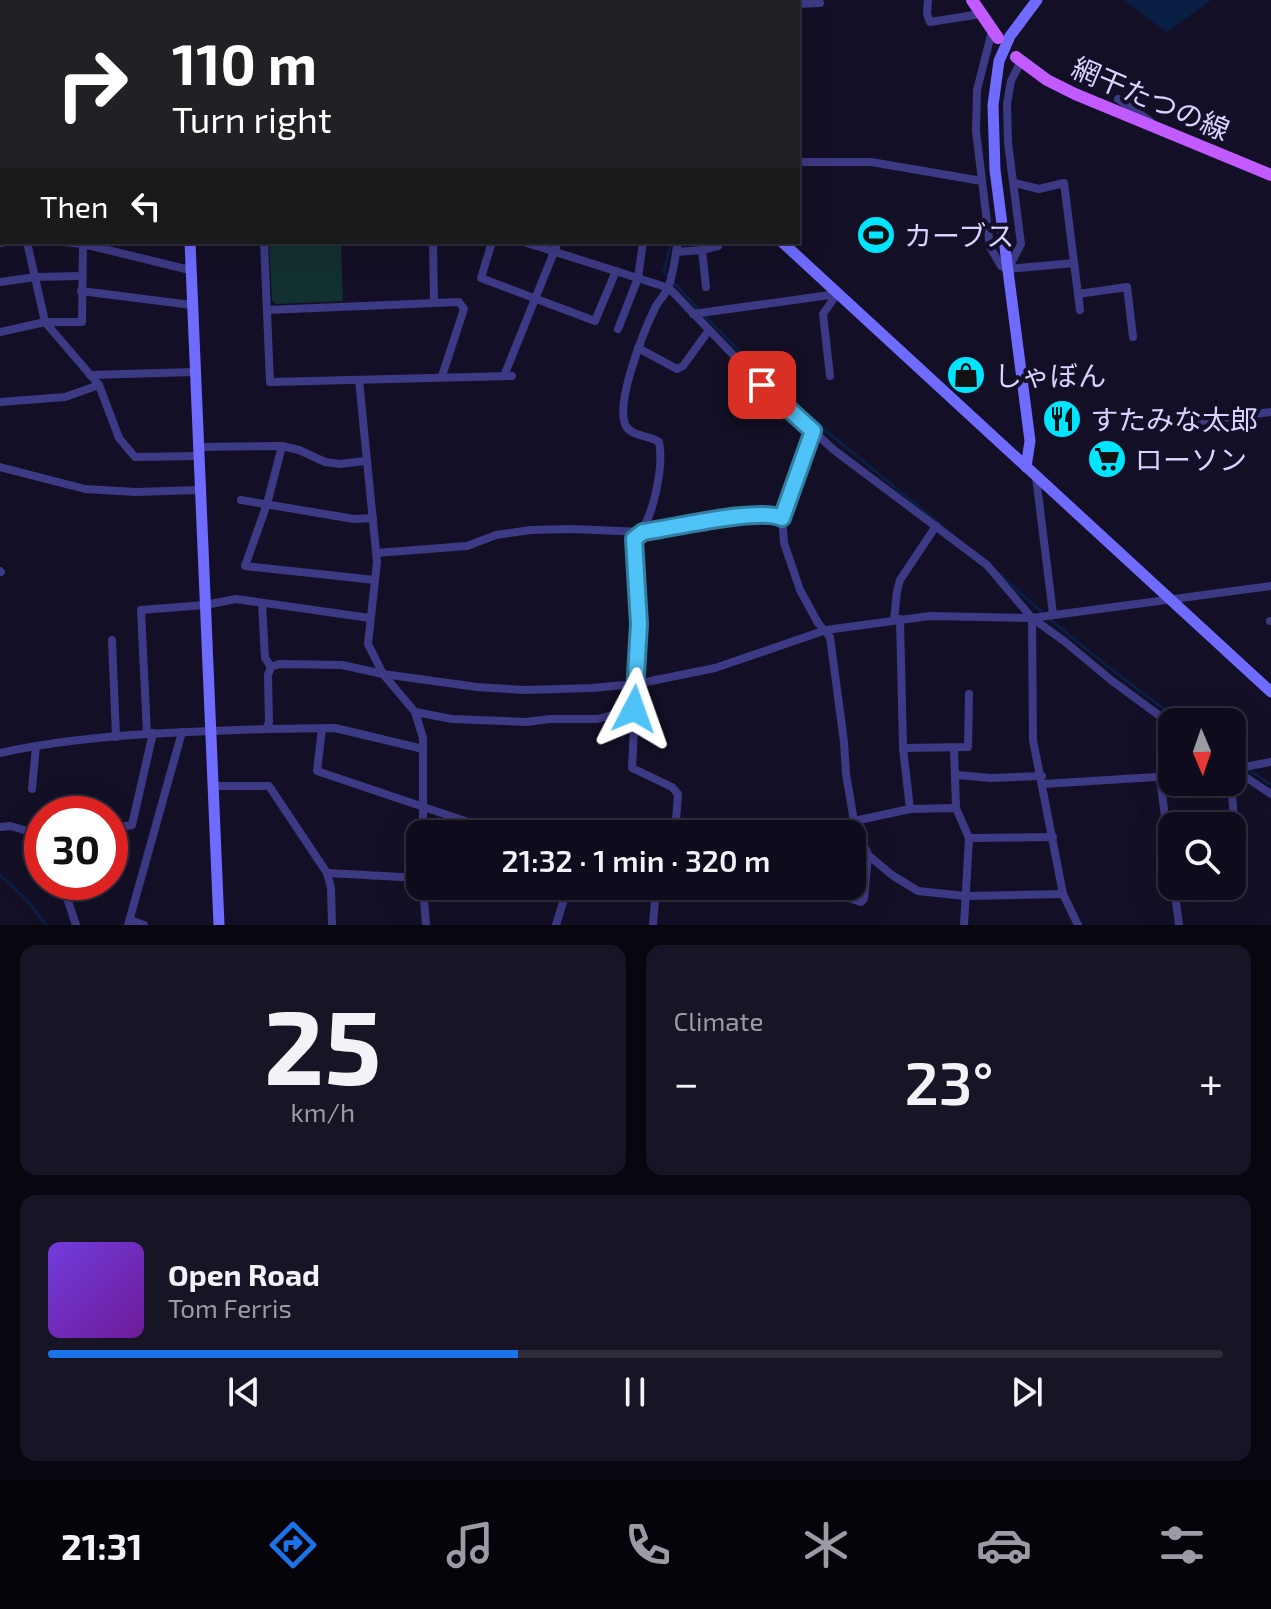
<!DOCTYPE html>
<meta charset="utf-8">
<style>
:root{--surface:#0e0b1c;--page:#171425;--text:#f1f3f6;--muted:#9b9ba3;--line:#2e2b3b;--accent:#1a73e8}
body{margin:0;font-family:"Exo 2","Noto Sans JP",sans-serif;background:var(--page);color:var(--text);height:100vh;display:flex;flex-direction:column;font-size:30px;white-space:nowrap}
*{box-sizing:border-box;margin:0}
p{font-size:26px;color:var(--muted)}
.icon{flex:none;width:44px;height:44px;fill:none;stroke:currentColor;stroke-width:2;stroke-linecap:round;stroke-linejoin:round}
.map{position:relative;height:925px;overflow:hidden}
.drawer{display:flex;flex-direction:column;gap:20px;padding:20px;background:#08060f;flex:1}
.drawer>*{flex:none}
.guide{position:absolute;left:0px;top:0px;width:800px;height:244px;box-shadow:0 8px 32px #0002,0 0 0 2px var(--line);background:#202124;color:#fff;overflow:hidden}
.needle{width:52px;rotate:178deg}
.buttons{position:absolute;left:1158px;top:708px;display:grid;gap:16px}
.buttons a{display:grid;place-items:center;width:88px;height:88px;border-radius:16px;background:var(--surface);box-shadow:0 8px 32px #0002,0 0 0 2px var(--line);font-size:40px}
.speed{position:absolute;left:24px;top:796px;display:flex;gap:16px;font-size:40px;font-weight:700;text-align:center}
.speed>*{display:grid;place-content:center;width:104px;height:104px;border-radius:50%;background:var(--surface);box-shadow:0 8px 32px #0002,0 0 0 2px var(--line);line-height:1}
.speed .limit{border:12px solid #d22;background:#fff;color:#111}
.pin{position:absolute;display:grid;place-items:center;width:68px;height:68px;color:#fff;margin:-34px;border-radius:16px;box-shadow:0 4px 12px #0006}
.me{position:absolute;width:88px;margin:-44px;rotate:4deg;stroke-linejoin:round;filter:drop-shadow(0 0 6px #0008)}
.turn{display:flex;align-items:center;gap:28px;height:168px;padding:0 40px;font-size:36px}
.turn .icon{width:104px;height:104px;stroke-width:2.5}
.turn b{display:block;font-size:56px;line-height:68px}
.then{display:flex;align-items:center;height:76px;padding:0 40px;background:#0003;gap:16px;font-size:30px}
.big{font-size:60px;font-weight:600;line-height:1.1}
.drawer .widget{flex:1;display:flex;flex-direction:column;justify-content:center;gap:12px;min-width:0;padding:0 28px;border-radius:16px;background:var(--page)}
.drawer .dial{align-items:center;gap:0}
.dial b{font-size:104px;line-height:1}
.song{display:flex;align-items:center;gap:24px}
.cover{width:96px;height:96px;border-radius:12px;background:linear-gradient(135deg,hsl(260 70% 55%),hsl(280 70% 35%))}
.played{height:8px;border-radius:4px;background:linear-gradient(90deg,var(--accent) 40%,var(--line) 40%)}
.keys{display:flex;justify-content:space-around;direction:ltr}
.heat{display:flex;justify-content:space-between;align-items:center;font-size:44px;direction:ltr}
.drawer .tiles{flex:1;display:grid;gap:20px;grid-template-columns:1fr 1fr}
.widget:last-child{grid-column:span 2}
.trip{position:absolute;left:406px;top:820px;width:460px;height:80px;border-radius:16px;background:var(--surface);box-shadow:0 8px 32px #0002,0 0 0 2px var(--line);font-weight:600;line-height:80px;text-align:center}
.dock{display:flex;height:128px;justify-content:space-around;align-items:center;background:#06040b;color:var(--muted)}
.dock .icon{width:56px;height:56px}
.dock .current{color:var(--accent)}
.dock b{font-size:36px;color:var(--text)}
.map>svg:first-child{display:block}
.green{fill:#12302f}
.water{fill:#0a1f44}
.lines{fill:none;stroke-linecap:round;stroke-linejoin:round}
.stream{stroke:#0a1f44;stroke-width:3}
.street{stroke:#3d3a85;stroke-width:8}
.secondary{stroke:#6f6bff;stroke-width:11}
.primary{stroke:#c25bff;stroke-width:12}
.route-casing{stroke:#337fa1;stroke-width:20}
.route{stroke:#4fc3f7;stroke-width:14}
.labels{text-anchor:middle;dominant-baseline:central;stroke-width:8;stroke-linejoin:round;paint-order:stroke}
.street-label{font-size:28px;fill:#d9d4ff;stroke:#130f26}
.poi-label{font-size:28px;fill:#d9d4ff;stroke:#130f26;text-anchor:start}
</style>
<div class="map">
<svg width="1271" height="925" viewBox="0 0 1271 925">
<rect width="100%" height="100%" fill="#130f26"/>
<!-- green -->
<path class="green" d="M272 242H341L343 301 276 304 272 300 269 245Z"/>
<!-- water -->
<path class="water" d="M1124 0H1211L1167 32Z"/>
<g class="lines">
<!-- stream -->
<g class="stream">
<path d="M46 0 48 2"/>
<path d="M671 242 664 272 699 310"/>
<path d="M704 315 780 393 953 535"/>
<path d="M999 573C1056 628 1117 675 1182 722"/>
<path d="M1232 758 1242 765"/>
<path d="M1248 769 1271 785"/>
<path d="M0 875 26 899 46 925"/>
</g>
<!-- street -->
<g class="street">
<path d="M88 0V2"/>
<path d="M273 0V2"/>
<path d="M346 0V2"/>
<path d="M589 0V2"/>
<path d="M676 0V2"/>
<path d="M928 0 927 14 930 22 981 14"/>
<path d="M492 2V0"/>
<path d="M547 2V0"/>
<path d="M798 4 820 3"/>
<path d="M992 31 977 90 976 131 990 247 1001 266 1008 269 1074 263"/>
<path d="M1118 99 1150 121"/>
<path d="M0 159 2 158"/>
<path d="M798 162H871L982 181"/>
<path d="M0 176 2 180"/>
<path d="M1014 183 1039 189 1064 183 1080 310"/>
<path d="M0 201 2 200"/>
<path d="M27 242 45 322 99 385 119 438 135 457 198 456"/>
<path d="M63 242 83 244 190 270"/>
<path d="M264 242 270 382 512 376"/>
<path d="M433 242 434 301"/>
<path d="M492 242 481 278 595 321 616 271"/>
<path d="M524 242 669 288 762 385 834 450 987 565 1032 618 1064 641 1111 680 1172 725"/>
<path d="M0 243 7 242"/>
<path d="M702 250 706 287"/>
<path d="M676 252 702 250 718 246"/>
<path d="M1008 269 1021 244 1008 143 1007 104 1011 81 1021 61"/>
<path d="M0 282 36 277 82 276"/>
<path d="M81 291 192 305"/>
<path d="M1078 294 1127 287 1133 337"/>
<path d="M267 310 459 302 464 309 442 376"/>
<path d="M693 314 837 294"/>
<path d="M618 329 638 278 643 242"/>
<path d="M0 332 45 322H82L83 242"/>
<path d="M638 348 677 369 683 366 709 330"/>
<path d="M90 375 194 372"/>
<path d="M504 376 558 242"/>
<path d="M830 376 823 314 837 294"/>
<path d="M359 380 377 562 368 644 383 674 415 712 423 738V834"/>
<path d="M0 402 65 397 99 385"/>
<path d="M1161 426 1271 412"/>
<path d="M813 431 782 518 784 543 800 590 818 623 830 637 844 742 846 774 854 821 868 855 892 875 918 891 965 896 1063 894"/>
<path d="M282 446 267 504 245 566 375 580"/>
<path d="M197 447 282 446 299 450 325 462 340 464 365 461"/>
<path d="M0 467 85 489 136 492 199 490"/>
<path d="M1036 477 1053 614"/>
<path d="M241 500 354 519 373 518"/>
<path d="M376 553 467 546 496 535 531 530 572 529 643 532 735 517 775 515 782 518"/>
<path d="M0 571 1 572"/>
<path d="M262 603 265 658 271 667"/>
<path d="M1032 618 1033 740 1063 894 1078 925"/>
<path d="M900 619 903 748 910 809"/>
<path d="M894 620 897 591 900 580 936 526"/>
<path d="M1270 621H1271"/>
<path d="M112 640 116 737"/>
<path d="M415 712 452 719 526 722 550 719H598L634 709"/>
<path d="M266 729 335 728 423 749"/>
<path d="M322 729 317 771 474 824 512 834"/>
<path d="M147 734 141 610 205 605 236 599 370 618"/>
<path d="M903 748 968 747 969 694"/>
<path d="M954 748 956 808"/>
<path d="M0 753C87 734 177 732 266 729L269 722 268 675 271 667 279 664 342 665 383 674 477 687 525 690 592 688 636 684 715 668 826 630 930 616 1032 618 1271 586"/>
<path d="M1232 768 1271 794"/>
<path d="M1233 769 1271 762"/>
<path d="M957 775 991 778 1042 776"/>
<path d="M1160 778 1172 870"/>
<path d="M1231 782 1236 842"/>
<path d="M1043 784 1172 776"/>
<path d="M214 786H269L327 873 331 888 332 925"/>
<path d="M32 789 36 746"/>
<path d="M854 821 910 809 956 808 969 838 964 925"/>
<path d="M0 827 10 826 42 835"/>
<path d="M110 829 132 825 153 733"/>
<path d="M675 834 678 794 672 787 632 768 639 624 634 539C653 524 664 466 659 442 650 435 632 437 626 426 614 404 645 328 656 306 660 299 667 293 669 285 674 271 675 256 678 242"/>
<path d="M969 838 1053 837"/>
<path d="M327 873 420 878"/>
<path d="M86 882 104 886"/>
<path d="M423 886 426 925"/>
<path d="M791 886 831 892 861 902 864 899 868 855"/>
<path d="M1174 886 1179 925"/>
<path d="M68 901 76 925"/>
<path d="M130 920 144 925"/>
<path d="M128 925 182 732"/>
<path d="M556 925 568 886"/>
<path d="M653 925 656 886"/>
</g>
<!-- secondary -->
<g class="secondary">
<path d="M190 242 219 925"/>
<path d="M782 242 1271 692"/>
<path d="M1026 467 1030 441 995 170 993 105 999 61 1010 36 1037 0"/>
</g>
<!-- primary -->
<g class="primary">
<path d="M178 0V2"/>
<path d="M972 0 998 38"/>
<path d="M0 50H2"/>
<path d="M1016 57 1047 80 1075 94 1271 175"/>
</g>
</g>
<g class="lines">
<defs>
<path id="route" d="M634 709 639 624 634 539 643 532C674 528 758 507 782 518L813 431 762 385"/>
</defs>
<!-- route casing -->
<use href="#route" class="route-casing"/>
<!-- route -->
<use href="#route" class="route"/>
</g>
<!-- icons -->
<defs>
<symbol id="stadium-disc" viewBox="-11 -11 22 22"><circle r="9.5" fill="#00e5ff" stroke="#130f26"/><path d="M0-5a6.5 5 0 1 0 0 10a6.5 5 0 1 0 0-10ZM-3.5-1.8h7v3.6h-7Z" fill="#111"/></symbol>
<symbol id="shop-disc" viewBox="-11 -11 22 22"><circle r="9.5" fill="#00e5ff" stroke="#130f26"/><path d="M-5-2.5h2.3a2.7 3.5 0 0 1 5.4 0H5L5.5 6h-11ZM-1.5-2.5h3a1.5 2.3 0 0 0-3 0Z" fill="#111"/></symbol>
<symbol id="restaurant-disc" viewBox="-11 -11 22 22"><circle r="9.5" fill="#00e5ff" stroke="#130f26"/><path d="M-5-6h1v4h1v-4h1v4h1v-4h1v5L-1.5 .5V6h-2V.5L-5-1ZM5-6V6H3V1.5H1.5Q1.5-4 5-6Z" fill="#111"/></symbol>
<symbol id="supermarket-disc" viewBox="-11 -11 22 22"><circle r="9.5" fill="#00e5ff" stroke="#130f26"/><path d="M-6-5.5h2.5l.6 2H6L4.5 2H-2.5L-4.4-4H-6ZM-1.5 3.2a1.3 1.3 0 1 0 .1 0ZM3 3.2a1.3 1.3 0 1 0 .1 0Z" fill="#111"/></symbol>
</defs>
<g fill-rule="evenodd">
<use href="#stadium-disc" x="854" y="213" width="44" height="44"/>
<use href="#shop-disc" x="944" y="353" width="44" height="44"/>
<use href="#restaurant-disc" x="1040" y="397" width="44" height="44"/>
<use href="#supermarket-disc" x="1085" y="437" width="44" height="44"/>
</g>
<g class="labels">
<!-- street labels -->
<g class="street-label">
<text transform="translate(1151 98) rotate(23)">網干たつの線</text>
</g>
<!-- poi labels -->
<g class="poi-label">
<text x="904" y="235">カーブス</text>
<text x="994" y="375">しゃぼん</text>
<text x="1090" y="419">すたみな太郎</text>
<text x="1135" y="459">ローソン</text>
</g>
</g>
</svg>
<div class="buttons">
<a><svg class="needle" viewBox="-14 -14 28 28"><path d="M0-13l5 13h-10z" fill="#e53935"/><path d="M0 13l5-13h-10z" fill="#9b9ba3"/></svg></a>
<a><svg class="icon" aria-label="search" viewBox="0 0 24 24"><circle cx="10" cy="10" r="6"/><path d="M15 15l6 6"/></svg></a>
</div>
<div class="speed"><div class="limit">30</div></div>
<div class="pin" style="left:762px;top:385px;background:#d93025"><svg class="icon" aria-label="arrive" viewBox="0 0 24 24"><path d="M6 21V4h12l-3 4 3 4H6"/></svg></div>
<svg class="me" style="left:634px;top:709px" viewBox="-20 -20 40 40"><path d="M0-17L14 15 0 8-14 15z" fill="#4fc3f7" stroke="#fff" stroke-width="4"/></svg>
<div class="trip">21:32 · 1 min · 320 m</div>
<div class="guide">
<div class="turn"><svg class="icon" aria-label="right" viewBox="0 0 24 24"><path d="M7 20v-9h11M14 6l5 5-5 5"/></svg><div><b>110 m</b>Turn right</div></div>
<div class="then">Then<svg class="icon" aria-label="left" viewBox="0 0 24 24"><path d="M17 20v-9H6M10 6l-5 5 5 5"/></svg></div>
</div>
</div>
<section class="drawer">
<div class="tiles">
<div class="widget dial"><b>25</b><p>km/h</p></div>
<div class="widget"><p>Climate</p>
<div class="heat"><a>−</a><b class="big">23°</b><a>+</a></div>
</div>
<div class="widget">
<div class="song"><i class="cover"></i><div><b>Open Road</b><p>Tom Ferris</p></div></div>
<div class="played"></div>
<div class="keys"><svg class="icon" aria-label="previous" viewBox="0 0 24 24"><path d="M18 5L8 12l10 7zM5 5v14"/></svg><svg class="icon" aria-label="pause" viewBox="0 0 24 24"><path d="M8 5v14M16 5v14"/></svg><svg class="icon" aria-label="next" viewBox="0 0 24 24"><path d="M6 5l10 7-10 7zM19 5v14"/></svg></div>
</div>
</div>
</section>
<nav class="dock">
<b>21:31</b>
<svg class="icon current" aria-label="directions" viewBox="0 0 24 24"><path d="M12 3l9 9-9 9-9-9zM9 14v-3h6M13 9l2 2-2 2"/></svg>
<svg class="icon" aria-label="music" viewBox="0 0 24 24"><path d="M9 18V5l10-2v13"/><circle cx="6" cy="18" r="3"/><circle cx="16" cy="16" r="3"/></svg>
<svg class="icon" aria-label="phone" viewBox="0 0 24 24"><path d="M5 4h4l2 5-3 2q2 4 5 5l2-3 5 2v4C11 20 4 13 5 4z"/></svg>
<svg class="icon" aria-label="climate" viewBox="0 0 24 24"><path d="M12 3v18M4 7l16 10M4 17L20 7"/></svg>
<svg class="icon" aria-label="car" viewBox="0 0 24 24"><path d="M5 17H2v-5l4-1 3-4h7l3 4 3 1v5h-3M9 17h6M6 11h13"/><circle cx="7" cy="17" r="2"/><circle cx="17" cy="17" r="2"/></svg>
<svg class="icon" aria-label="filters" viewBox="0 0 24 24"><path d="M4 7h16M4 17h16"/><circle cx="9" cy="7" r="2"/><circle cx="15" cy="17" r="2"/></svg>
</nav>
